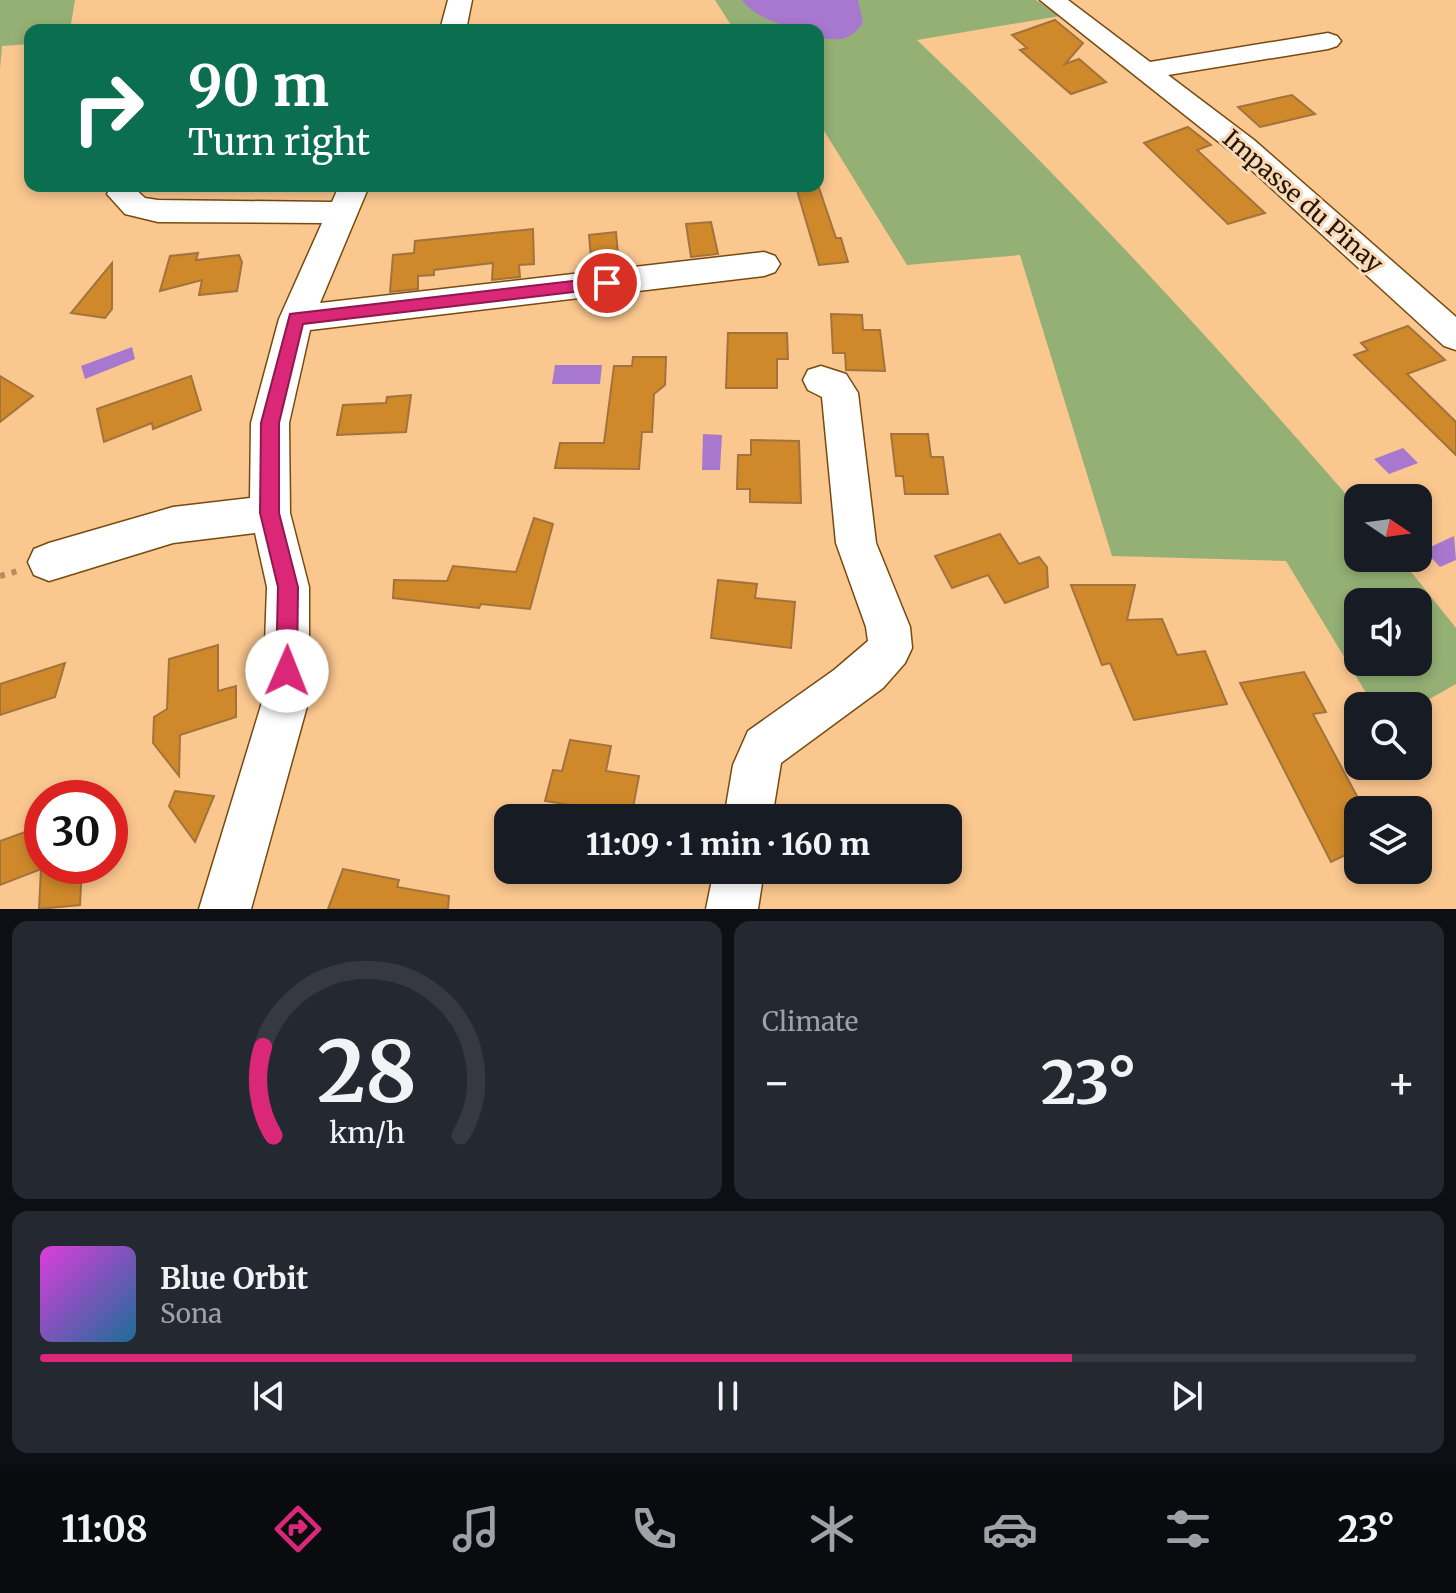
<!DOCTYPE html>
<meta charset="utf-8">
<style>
:root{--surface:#171b24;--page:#242831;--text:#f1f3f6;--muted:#9ea1a6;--line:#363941;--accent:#db2777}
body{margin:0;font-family:Merriweather,serif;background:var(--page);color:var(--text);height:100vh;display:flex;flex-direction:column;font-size:30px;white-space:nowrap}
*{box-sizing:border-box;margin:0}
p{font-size:26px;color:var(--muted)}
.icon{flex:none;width:44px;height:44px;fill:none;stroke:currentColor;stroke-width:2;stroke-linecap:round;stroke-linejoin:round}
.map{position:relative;height:909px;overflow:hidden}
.side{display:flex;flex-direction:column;gap:12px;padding:12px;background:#0d0f14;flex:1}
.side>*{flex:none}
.hud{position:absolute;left:24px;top:24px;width:800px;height:168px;border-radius:16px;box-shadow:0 4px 12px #0003;background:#0b6e4f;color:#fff;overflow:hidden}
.needle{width:52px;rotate:103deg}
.controls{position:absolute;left:1344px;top:484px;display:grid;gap:16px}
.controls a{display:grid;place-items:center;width:88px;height:88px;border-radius:16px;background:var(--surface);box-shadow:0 4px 12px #0003;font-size:40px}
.speed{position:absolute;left:24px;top:780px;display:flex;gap:16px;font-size:40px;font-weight:700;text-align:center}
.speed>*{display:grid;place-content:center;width:104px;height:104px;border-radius:50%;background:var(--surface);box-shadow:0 4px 12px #0003;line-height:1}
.speed .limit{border:12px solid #d22;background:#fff;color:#111}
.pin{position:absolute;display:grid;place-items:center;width:68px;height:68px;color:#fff;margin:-34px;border:4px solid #fff;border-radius:50%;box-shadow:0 2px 8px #0007}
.me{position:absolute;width:88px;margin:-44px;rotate:1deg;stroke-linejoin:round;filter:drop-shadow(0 0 6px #0008)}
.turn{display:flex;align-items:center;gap:28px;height:168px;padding:0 32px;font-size:36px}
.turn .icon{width:104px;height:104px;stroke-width:2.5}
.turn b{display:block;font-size:56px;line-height:68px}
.big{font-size:60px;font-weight:800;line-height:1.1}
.side .tile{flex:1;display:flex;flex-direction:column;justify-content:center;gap:12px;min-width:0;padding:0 28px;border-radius:16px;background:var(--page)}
.side .dial{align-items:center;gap:0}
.dial svg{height:208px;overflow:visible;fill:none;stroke:var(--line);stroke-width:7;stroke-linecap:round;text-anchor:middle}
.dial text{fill:var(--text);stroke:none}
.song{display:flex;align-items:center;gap:24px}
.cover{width:96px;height:96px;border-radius:12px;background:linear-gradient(135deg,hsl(300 70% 55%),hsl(200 70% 35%))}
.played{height:8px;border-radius:4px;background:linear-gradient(90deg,var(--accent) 75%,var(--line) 75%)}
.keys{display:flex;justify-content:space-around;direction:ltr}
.heat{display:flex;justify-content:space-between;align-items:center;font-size:44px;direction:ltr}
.side .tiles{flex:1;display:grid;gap:12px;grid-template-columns:1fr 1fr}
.tile:last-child{grid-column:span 2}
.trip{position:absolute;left:494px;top:804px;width:468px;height:80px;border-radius:16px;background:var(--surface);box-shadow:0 4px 12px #0003;font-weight:800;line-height:80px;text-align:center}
.dock{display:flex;height:128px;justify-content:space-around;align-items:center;background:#090b0e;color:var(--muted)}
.dock .icon{width:56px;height:56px}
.dock .current{color:var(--accent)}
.dock b{font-size:36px;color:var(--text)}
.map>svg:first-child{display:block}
.green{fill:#94b074;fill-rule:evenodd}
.water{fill:#a878cf}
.building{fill:#cf892b;stroke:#a2733c;stroke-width:2}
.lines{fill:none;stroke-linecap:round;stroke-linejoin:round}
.minor-casing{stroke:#774b0f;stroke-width:3}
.path{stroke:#b58c60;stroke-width:6;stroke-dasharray:5 7;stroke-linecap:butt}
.minor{fill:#fff;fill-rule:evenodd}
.route{fill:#db2777;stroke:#8e194d;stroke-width:2}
.labels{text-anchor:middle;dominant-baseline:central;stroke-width:6;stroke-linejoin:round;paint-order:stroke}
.street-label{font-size:24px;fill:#281501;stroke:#f8d9b8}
</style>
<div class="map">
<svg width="1456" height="909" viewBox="0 0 1456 909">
<rect width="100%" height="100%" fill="#fac78f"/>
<!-- green -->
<g class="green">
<path d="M0 0H75L70 30H30V44L2 46 0 69Z"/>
<path d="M715 0H1036L1060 16 917 40C1073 188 1217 346 1358 508V558H1400L1456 628V684L1417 706H1374L1286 561 1112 556 1020 255 907 265 818 121V30H734ZM1358 602H1418V662H1358Z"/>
</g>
<!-- water -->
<g class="water">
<path d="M742 0H858L863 22C854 40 836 42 818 37V30C793 30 758 21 742 0Z"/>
<path d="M132 347 135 359 85 379 81 366Z"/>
<path d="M555 365H602L600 384H552Z"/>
<path d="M703 434 722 435 720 470H702Z"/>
<path d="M1403 448 1418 463 1389 474 1374 459Z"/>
<path d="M1454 536 1456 560 1440 567 1424 550Z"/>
</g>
<!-- building -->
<g class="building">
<path d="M1055 20 1083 43 1065 64 1079 59 1106 82 1071 94 1020 50 1027 48 1012 35Z"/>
<path d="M1292 95 1315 114 1260 127 1238 107Z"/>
<path d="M1188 127 1211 145 1197 150 1265 213 1228 224 1144 143Z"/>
<path d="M818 185 836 238H841L848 262 819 265 796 187Z"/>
<path d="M711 222 718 254 691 257 686 224Z"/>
<path d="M533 229 534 264 519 265 520 277 492 280 493 263 434 270V275L418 276V289L390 292 393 255 414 253 415 241Z"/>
<path d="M616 232 619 266 592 269 589 235Z"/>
<path d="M198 253 196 260 239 255 242 262 237 291 199 295 202 280 160 291 170 256Z"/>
<path d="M112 263V309L105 318 71 313Z"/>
<path d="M831 314 862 315 863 330H880L885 371 846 370 845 353H833Z"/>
<path d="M1408 326 1445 360 1407 374 1456 422V455L1354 355 1368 350 1361 343Z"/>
<path d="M728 333H787L788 359H777V388H726Z"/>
<path d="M633 357H666L665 385 654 394 652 432H642L639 469 555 468 560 443H604L614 366H632Z"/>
<path d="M0 376 33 396 0 422Z"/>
<path d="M191 376 201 410 153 429 152 423 104 442 97 409Z"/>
<path d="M411 395 406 432 337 435 343 405 386 403 387 397Z"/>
<path d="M891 434H928L931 457H943L948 494H905L903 476H896Z"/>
<path d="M751 440 799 441 801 503 750 502V489H737L738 455H751Z"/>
<path d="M534 518 553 524 530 609 481 604 479 608 393 598 394 580 447 581 453 566 516 572Z"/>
<path d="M1000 534 1019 564 1039 557 1047 567 1048 587 1005 603 988 575 952 588 935 556Z"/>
<path d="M718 580 757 584 755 598 795 602 791 648 711 638Z"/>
<path d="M1071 585H1135L1127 620 1162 619 1177 655 1205 651 1227 704 1134 720 1110 663 1102 665Z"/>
<path d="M218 645V691L236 686V717L180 735 179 776 153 743 154 717 167 709 169 659Z"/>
<path d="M65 663 55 697 0 715V684Z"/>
<path d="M1304 672 1326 712 1313 714 1358 798V849L1331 862 1240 683Z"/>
<path d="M570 740 611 746 606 771 639 776 631 818 576 812 577 806 545 801 553 770 562 771Z"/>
<path d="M175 791 214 796 195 842 169 806Z"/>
<path d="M42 826V866H82L80 905 39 909 41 869 0 885V841Z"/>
<path d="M343 869 399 880 397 887 449 896 448 909H328Z"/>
</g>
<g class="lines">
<defs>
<g id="minor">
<path d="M448 0H472L466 30H440Z"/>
<path d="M1040 0H1068L1150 62 1328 33 1337 36 1341 41 1337 46 1328 49 1168 75 1254 140 1456 317V350L1444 346 1234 154Z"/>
<path d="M339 186H369L320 303 764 252 775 256 780 264 775 272 764 276 310 330 289 423 290 513 309 587V699L251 909H199L263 699 267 587 255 533 173 543 49 581 34 575 28 562 34 549 49 543 173 507 250 498 251 423 279 319 322 223 158 222 125 214 107 194 111 187H133L145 198 158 200 332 202Z"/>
<path d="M821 366 846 374 858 393 876 543 910 627 912 648 905 663 883 688 781 763 772 818H724L733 765 748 731 834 670 868 641 866 627 836 543 822 397 808 390 803 380 808 370Z"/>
<path d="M714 870H764L758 909H706Z"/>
</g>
</defs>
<!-- minor casing -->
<use href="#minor" class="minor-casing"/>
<!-- path -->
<path class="path" d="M0 576 18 571"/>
<!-- minor -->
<use href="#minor" class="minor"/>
</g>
<!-- route -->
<path class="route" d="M607 277 614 283 607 288 303 324 279 423V513L298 587 297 671 294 679 287 682 279 679 276 671 278 587 260 513 261 423 290 314Z"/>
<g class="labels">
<!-- street labels -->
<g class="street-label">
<text transform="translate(1303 201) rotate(41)">Impasse du Pinay</text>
</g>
</g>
</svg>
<div class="controls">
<a><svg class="needle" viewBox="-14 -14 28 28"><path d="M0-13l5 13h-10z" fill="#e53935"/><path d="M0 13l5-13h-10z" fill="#9ea1a6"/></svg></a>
<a><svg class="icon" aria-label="sound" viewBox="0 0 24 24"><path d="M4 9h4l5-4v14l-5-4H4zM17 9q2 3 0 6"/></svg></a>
<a><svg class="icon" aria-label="search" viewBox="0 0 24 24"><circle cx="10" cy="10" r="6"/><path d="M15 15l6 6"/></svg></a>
<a><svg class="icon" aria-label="layers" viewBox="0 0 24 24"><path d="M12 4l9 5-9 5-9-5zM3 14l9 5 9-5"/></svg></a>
</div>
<div class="speed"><div class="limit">30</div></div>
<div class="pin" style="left:607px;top:283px;background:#d93025"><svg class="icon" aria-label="arrive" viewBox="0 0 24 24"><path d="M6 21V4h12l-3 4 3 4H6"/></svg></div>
<svg class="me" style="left:287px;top:671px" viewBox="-20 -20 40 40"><circle r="19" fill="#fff"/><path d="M0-13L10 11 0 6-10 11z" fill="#db2777"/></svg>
<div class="trip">11:09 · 1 min · 160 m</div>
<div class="hud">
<div class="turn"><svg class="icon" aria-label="right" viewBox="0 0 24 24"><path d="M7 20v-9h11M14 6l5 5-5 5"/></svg><div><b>90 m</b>Turn right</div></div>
</div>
</div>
<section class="side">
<div class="tiles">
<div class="tile dial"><svg viewBox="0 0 100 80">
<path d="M14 69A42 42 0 1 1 86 69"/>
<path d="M14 69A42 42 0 0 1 10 35" stroke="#db2777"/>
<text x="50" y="56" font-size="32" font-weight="700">28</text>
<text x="50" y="72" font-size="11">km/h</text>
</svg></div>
<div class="tile"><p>Climate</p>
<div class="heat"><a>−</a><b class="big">23°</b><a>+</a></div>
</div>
<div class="tile">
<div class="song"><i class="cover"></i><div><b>Blue Orbit</b><p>Sona</p></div></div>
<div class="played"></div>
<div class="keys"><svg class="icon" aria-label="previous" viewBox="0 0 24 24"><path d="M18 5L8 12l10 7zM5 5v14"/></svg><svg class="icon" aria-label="pause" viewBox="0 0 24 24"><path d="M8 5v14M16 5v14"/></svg><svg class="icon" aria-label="next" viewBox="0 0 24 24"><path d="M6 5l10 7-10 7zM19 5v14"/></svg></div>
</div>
</div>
</section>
<nav class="dock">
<b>11:08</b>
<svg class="icon current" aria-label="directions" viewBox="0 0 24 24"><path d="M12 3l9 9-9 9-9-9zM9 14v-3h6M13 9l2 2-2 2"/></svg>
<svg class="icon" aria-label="music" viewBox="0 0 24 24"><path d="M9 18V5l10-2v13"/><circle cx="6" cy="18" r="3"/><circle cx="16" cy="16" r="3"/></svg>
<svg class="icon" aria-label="phone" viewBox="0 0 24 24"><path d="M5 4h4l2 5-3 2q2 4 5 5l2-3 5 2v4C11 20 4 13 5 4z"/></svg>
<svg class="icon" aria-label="climate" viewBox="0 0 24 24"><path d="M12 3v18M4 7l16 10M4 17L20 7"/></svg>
<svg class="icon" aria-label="car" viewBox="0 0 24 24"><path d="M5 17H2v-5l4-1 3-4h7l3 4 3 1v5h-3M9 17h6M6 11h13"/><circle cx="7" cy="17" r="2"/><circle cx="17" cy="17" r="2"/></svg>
<svg class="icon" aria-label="filters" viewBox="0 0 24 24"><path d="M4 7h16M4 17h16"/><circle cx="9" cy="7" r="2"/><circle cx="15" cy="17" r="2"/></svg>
<b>23°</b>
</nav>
